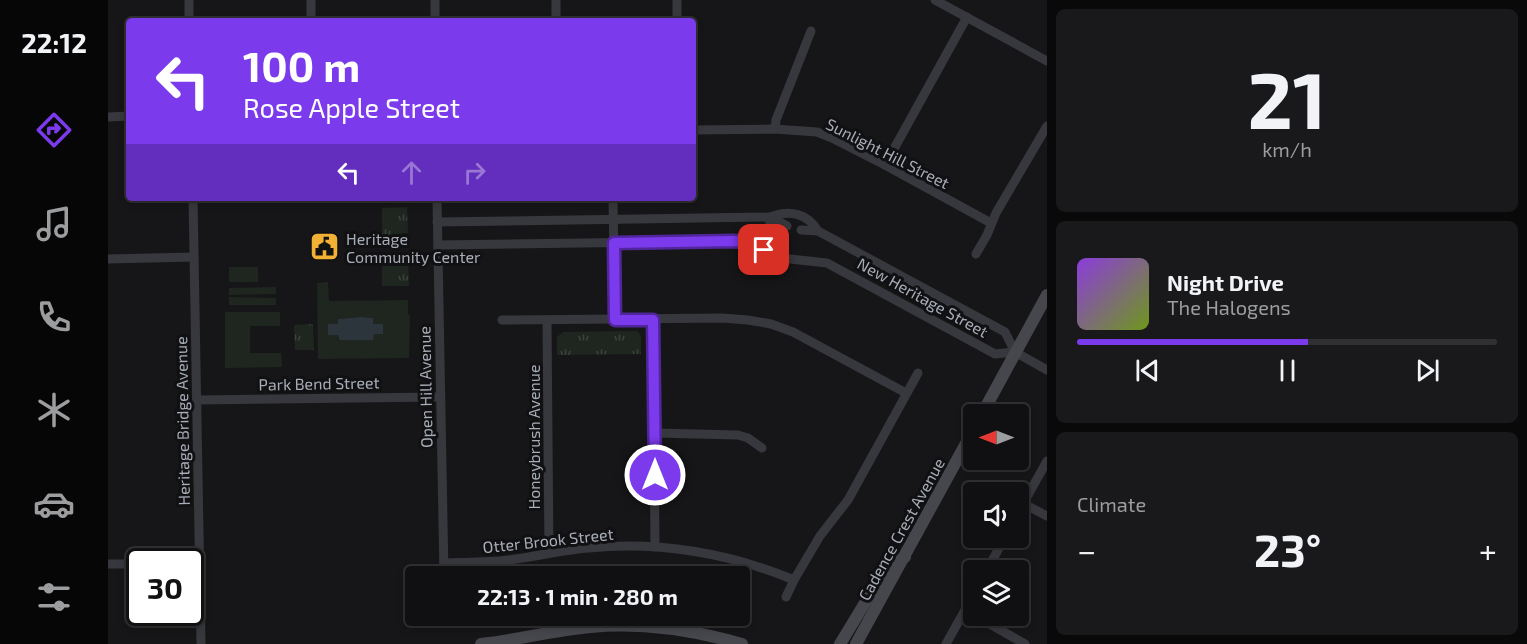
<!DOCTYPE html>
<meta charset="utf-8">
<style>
:root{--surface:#101012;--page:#19191b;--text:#f1f3f6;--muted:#9c9d9f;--line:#303032;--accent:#7c3aed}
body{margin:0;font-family:"Exo 2",sans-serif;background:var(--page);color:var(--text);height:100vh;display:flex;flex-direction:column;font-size:22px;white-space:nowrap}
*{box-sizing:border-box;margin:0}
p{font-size:20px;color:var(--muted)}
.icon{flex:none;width:33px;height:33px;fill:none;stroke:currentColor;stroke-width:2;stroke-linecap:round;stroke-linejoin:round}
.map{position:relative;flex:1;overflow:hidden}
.details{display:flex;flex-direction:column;gap:9px;padding:9px;background:#09090a;width:480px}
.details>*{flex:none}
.hud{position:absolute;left:18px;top:18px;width:570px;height:183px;border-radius:6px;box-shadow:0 3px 9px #0003,0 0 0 2px var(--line);background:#7c3aed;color:#fff;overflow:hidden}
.needle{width:39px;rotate:270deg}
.tools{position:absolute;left:855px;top:404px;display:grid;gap:12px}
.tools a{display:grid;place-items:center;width:66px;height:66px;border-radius:6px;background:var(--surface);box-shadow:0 3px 9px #0003,0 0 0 2px var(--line);font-size:30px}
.speed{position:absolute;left:18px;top:548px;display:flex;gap:12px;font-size:30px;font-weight:700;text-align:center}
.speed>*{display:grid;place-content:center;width:78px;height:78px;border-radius:50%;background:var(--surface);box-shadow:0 3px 9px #0003,0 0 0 2px var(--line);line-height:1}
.speed .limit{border:3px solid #111;border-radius:9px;background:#fff;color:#111}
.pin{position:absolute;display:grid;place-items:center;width:51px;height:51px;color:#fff;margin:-26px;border-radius:12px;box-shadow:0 3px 9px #0006}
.me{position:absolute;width:66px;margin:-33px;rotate:0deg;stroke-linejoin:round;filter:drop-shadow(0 0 4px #0008)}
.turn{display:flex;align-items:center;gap:21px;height:126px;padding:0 18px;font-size:27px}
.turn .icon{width:78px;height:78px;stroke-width:2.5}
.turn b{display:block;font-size:42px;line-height:51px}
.lanes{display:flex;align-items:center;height:57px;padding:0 18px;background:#0003;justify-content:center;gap:30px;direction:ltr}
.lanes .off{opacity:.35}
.big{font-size:45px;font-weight:700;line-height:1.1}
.details .widget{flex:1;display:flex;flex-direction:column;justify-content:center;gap:9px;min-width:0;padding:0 21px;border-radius:9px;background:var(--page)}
.details .dial{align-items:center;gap:0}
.dial b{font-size:78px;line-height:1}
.song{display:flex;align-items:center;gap:18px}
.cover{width:72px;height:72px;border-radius:9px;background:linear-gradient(135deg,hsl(270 70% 55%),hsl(80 70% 35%))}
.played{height:6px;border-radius:3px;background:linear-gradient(90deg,var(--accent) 55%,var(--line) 55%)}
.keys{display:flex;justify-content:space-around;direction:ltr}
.heat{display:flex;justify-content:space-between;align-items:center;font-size:33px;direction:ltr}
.trip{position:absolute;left:297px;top:566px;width:345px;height:60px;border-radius:6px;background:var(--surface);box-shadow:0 3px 9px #0003,0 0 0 2px var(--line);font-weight:700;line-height:60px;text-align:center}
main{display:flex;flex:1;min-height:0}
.tab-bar{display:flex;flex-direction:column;width:108px;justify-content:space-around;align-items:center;background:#060607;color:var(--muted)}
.tab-bar .icon{width:42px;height:42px}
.tab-bar .active{color:var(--accent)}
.tab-bar b{font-size:27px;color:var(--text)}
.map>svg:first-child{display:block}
.grass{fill:url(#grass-tufts)}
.pitch{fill:#1e261f;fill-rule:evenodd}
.water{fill:#2c353c}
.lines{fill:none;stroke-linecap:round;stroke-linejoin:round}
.street{stroke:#37383d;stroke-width:9}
.secondary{stroke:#45474d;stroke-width:12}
.route-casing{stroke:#51269a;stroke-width:15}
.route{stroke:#7c3aed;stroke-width:10}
.labels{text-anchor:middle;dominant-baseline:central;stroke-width:6;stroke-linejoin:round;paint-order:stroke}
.street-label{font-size:16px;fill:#a8adb8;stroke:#111113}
.poi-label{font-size:16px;fill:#a8adb8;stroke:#111113;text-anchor:start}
</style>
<main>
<nav class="tab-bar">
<b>22:12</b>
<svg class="icon active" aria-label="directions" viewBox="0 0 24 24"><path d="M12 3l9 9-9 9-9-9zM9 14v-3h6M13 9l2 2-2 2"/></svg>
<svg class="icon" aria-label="music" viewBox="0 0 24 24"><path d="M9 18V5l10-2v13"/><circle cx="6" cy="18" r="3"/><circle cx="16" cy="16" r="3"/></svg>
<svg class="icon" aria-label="phone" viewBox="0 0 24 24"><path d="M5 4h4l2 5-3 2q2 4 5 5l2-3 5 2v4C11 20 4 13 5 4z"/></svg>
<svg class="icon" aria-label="climate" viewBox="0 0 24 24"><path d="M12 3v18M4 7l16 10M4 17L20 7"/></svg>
<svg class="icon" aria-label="car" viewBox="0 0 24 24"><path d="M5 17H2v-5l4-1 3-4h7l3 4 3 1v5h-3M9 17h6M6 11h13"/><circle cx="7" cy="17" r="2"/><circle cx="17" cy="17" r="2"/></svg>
<svg class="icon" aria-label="filters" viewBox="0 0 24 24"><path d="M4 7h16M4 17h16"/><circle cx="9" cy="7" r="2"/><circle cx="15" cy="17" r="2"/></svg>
</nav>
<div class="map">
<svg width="939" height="644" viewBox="0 0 939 644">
<defs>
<pattern id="grass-tufts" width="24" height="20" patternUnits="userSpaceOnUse" patternTransform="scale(1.5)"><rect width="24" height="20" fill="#1e261f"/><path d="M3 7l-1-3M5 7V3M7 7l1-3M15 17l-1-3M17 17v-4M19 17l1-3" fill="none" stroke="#3c433d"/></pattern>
</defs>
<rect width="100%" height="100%" fill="#161618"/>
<!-- grass -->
<g class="grass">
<path d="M299 207 300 233H294V237H274V208Z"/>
<path d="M274 256H294V259H300L301 286H274Z"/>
<path d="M205 324 206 350H187L186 325Z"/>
<path d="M529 331 533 336V354L449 355V337L455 332Z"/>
</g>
<!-- pitch -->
<g class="pitch">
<rect x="121" y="267" width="29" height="15"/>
<path d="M220 282 221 301 300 300V314L302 315 301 358 210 359 209 283ZM253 317 265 318V324L275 334H265V340H230V335L220 334V324H230V319Z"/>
<path d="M168 287V294L121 295V288Z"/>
<path d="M121 297 168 298V305H121Z"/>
<path d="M117 312H172V326H142V353H173L174 367 117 368Z"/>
</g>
<!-- water -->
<path class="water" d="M253 317 265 318V324H275V334H266L265 340H231L230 335H220V324H230V319Z"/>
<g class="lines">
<!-- street -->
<g class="street">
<path d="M81 0V21"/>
<path d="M203 0V21"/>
<path d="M327 0V21"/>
<path d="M448 0V21"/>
<path d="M569 0V21"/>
<path d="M827 0 939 61"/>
<path d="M0 117 21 116"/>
<path d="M667 129 668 120 703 31"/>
<path d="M585 130 667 129 709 132 724 138 777 165 883 223"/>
<path d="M777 165 859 17"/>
<path d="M85 198 93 644"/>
<path d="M329 198 336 576"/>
<path d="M505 198 507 319"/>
<path d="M329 222 663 217 679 226"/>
<path d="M693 230 710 231"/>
<path d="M330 245 625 241 637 242 673 258 719 263 887 354 907 352"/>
<path d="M656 250C656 238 662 230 663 217 682 209 700 214 710 231L897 332 907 352"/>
<path d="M868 254 879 235 888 213 939 126"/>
<path d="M0 259 86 257"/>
<path d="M394 320 614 318 640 320 663 324 685 332 798 393"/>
<path d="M545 320 547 547"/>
<path d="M439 321 441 553"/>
<path d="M907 352 939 370"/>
<path d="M90 400 331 397"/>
<path d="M547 433 630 435 640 438 654 448"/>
<path d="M916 504 939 516"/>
<path d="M910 513 939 461"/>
<path d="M336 563C357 562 378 563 400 560 427 557 453 550 481 548 550 541 622 553 686 580"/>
<path d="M0 564H32"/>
<path d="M879 570 897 537"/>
<path d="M678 597 686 580 712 536 740 500 810 373"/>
<path d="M866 615 917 644"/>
<path d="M838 644 866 594"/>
</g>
<!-- secondary -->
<g class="secondary">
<path d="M874 414 939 295"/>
<path d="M373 644C410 640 446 630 483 627 534 622 585 630 634 644"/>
<path d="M732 644 780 565 797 557"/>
<path d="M748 644 866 429"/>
</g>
</g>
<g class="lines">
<defs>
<path id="route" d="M547 475 545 320H507L506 243 625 241 637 242 656 250"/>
</defs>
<!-- route casing -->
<use href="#route" class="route-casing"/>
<!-- route -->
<use href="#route" class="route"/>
</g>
<!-- icons -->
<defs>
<symbol id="civic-square" viewBox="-11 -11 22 22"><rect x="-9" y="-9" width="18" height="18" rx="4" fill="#f2b134" stroke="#111113"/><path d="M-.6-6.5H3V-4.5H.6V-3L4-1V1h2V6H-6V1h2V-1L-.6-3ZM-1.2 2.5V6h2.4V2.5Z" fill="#111"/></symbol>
</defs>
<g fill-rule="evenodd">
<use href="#civic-square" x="200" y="230" width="33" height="33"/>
</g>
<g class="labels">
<!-- street labels -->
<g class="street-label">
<text transform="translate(780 153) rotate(27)">Sunlight Hill Street</text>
<text transform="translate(815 297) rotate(29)">New Heritage Street</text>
<text transform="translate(211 383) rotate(-1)">Park Bend Street</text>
<text transform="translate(317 387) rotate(-91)">Open Hill Avenue</text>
<text transform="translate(74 421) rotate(-91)">Heritage Bridge Avenue</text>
<text transform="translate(425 437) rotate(-90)">Honeybrush Avenue</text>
<text transform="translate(793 529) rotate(-61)">Cadence Crest Avenue</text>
<text transform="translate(440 540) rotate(-6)">Otter Brook Street</text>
</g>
<!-- poi labels -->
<g class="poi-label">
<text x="238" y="238">Heritage<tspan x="238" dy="18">Community Center</tspan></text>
</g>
</g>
</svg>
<div class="tools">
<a><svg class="needle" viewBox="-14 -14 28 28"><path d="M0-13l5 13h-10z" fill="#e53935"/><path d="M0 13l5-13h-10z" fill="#9c9d9f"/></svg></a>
<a><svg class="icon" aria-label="sound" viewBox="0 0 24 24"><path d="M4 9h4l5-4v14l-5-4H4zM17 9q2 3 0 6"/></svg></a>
<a><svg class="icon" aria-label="layers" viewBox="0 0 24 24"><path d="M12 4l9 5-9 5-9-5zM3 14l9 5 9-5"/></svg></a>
</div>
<div class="speed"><div class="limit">30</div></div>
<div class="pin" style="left:656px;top:250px;background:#d93025"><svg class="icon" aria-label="arrive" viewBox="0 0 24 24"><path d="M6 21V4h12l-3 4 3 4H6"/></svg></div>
<svg class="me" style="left:547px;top:475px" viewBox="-20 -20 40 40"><circle r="17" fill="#7c3aed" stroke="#fff" stroke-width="3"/><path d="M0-11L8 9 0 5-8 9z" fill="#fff"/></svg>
<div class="trip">22:13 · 1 min · 280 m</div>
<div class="hud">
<div class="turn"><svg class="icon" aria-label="left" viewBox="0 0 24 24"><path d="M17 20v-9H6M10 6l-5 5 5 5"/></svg><div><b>100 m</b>Rose Apple Street</div></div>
<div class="lanes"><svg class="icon" aria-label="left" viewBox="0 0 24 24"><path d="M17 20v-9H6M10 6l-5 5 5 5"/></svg><svg class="icon off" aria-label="ahead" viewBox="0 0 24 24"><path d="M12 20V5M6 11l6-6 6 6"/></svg><svg class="icon off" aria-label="right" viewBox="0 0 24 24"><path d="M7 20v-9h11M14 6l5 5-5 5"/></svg></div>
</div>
</div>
<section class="details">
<div class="widget dial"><b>21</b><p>km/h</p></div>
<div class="widget">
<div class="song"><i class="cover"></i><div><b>Night Drive</b><p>The Halogens</p></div></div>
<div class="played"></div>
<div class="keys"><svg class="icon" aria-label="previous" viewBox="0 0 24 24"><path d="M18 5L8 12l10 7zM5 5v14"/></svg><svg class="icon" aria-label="pause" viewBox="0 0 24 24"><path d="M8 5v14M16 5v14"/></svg><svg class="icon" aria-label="next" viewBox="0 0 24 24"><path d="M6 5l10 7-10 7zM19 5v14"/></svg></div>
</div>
<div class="widget"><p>Climate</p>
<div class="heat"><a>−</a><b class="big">23°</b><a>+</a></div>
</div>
</section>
</main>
